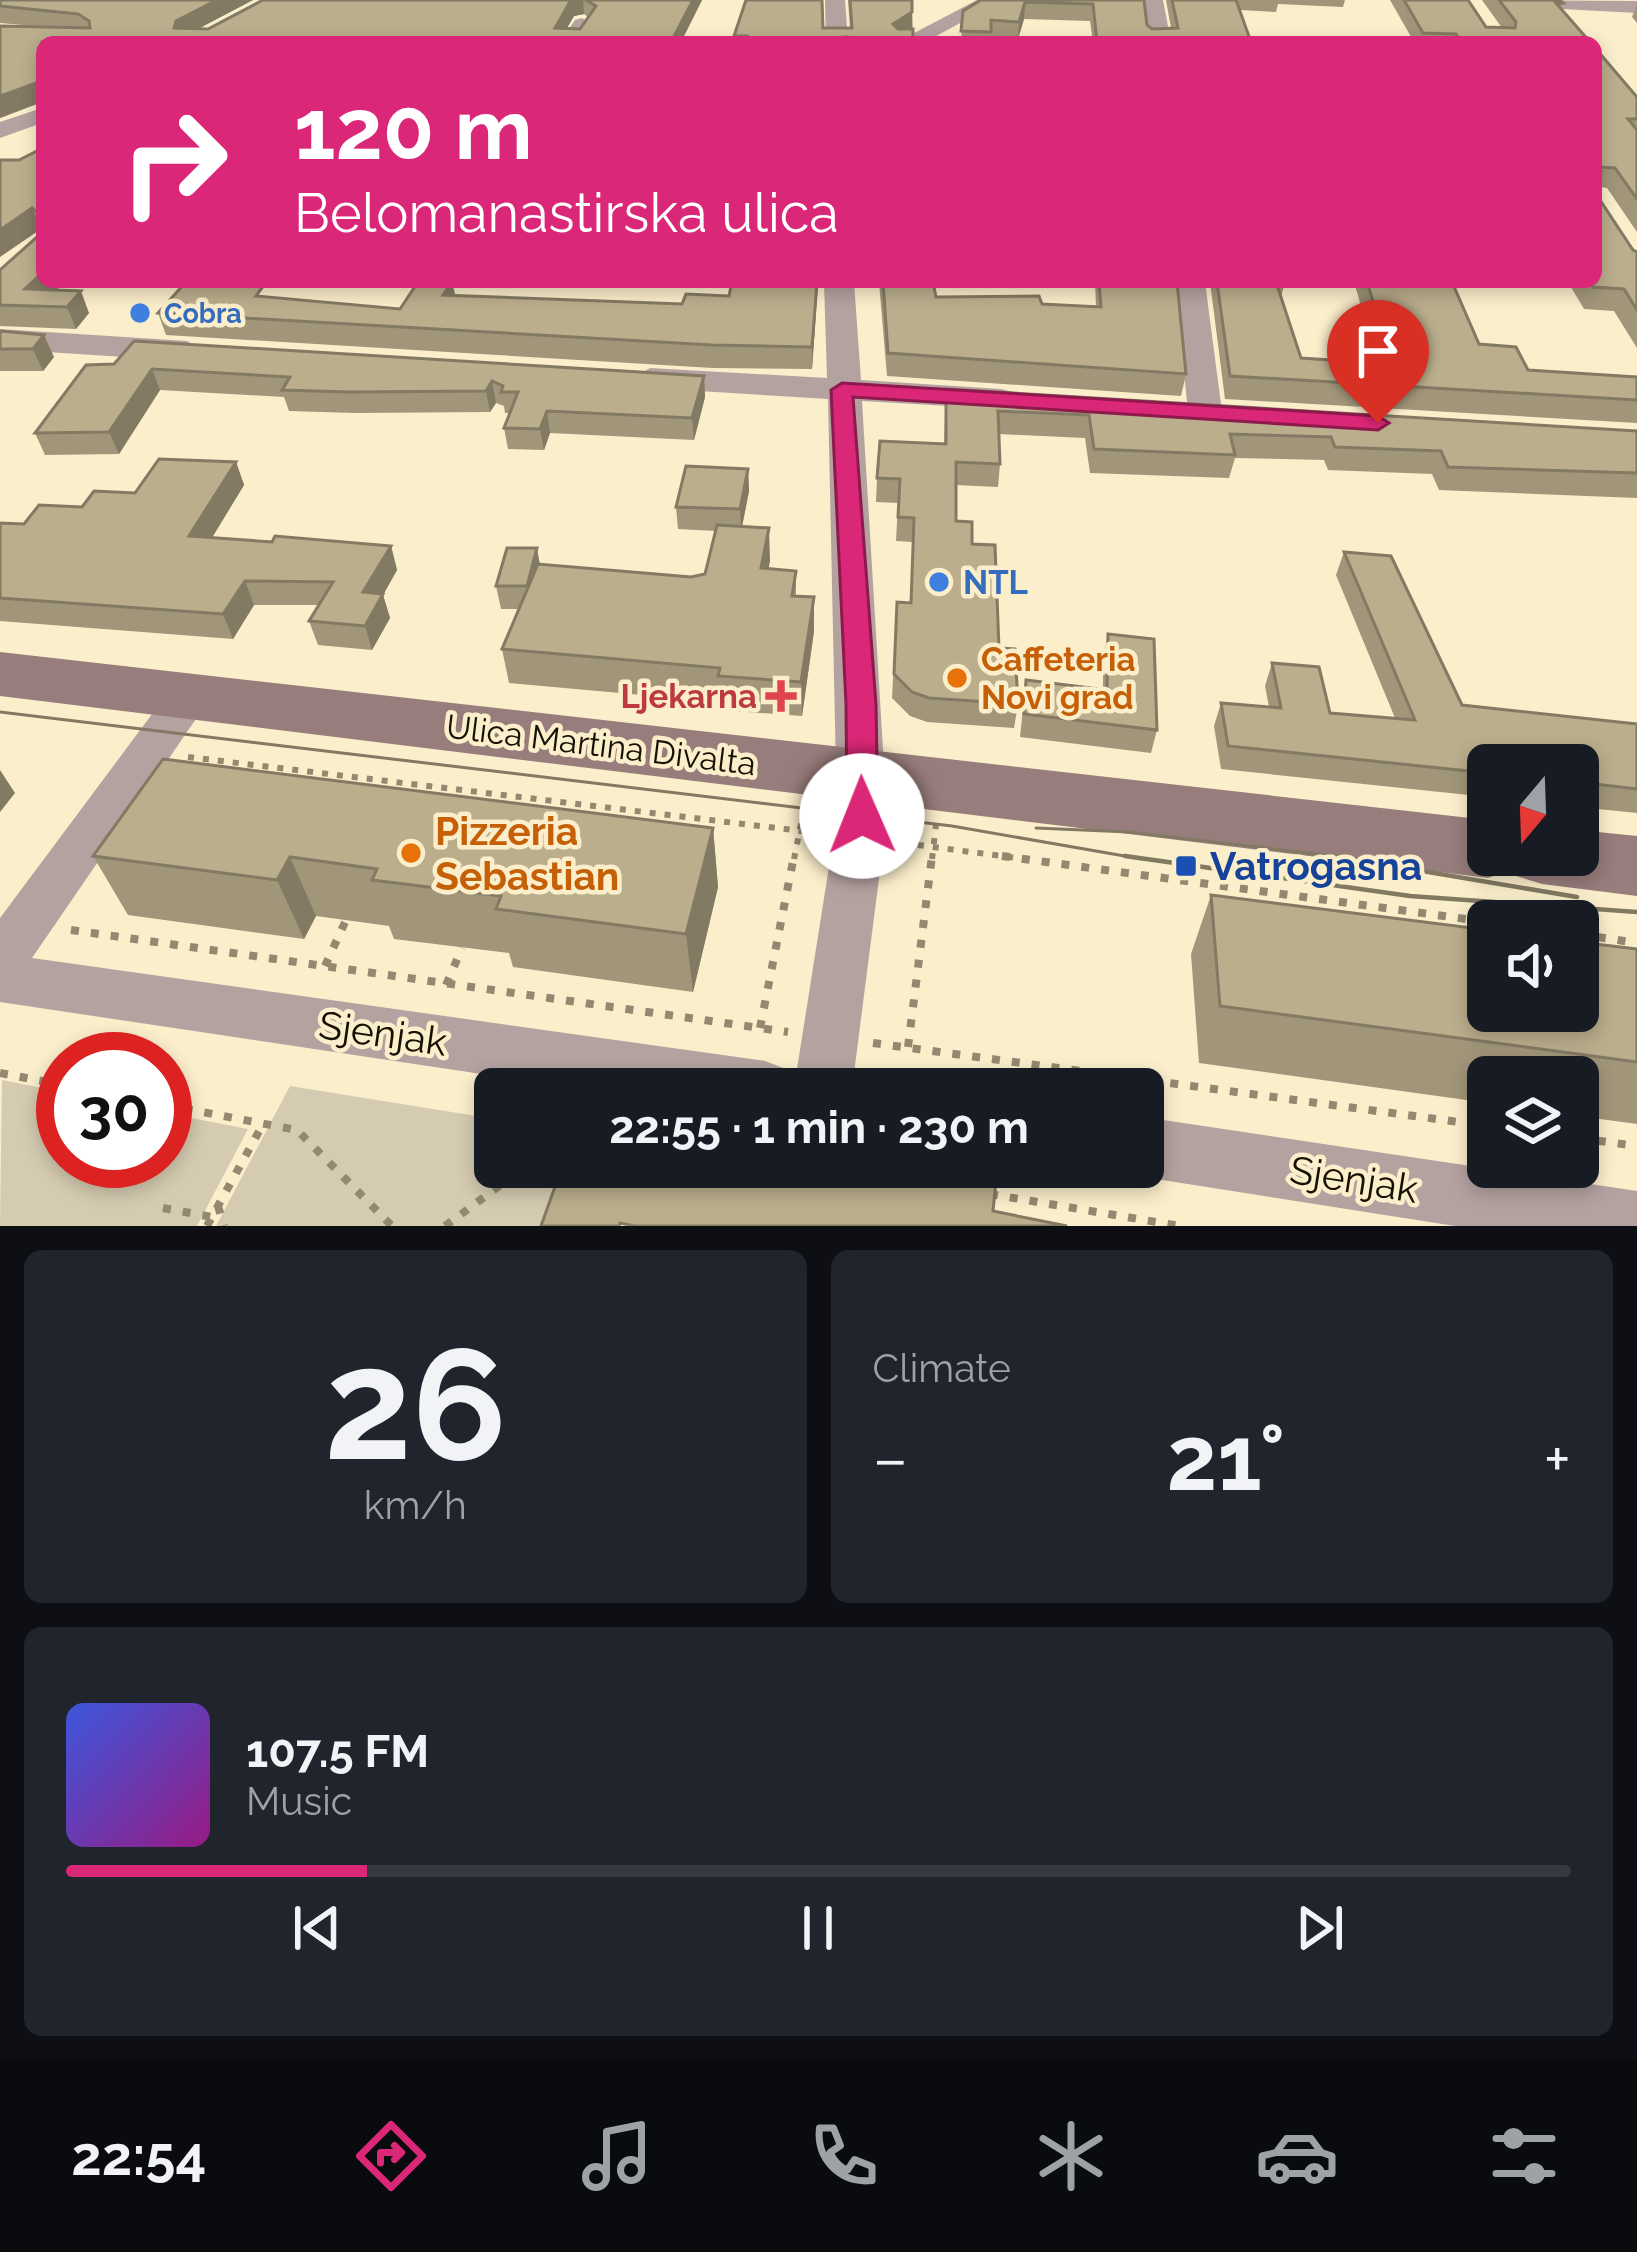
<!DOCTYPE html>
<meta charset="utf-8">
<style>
:root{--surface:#171b24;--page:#20242c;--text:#f1f3f6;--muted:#9ea1a6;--line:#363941;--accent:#db2777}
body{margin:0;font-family:Raleway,sans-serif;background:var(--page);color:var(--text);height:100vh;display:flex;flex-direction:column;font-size:45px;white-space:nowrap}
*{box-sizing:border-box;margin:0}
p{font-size:39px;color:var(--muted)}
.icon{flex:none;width:66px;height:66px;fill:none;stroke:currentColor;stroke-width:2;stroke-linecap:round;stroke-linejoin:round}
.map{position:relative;height:1226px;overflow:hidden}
.side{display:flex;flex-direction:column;gap:24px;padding:24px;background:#0d0f14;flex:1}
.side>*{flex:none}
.top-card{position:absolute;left:36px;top:36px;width:1566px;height:252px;border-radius:18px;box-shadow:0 6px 18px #0003;background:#db2777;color:#fff;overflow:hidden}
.needle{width:78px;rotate:199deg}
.buttons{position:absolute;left:1467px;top:744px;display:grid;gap:24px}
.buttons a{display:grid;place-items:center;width:132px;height:132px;border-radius:18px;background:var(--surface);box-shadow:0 6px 18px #0003;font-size:60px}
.speed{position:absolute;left:36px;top:1032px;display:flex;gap:24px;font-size:60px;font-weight:700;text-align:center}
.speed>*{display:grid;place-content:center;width:156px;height:156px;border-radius:50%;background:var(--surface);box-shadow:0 6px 18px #0003;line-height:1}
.speed .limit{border:18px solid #d22;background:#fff;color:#111}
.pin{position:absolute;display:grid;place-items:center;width:102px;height:102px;color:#fff;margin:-123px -51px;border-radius:50% 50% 50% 0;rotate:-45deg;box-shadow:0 0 12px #0007}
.pin .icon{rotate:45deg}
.me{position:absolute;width:132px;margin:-66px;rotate:359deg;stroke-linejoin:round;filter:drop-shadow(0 0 9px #0008)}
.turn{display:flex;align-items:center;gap:42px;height:252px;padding:0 60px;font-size:54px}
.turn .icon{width:156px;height:156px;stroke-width:2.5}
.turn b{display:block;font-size:84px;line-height:102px}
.big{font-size:90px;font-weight:700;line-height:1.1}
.side .card{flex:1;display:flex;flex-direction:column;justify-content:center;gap:18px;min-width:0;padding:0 42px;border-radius:18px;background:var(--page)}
.side .dial{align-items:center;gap:0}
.dial b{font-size:156px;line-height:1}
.song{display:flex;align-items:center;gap:36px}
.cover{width:144px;height:144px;border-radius:18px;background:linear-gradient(135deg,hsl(230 70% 55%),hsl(310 70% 35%))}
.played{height:12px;border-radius:6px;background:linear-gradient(90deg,var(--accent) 20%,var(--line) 20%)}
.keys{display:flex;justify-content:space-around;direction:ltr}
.heat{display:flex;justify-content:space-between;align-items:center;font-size:66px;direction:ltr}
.side .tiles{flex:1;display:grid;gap:24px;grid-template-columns:1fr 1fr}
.card:last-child{grid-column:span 2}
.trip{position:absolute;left:474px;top:1068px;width:690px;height:120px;border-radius:18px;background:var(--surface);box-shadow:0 6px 18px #0003;font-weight:700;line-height:120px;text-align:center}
.dock{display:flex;height:192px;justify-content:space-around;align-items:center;background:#090b0e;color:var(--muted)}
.dock .icon{width:84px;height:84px}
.dock .current{color:var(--accent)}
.dock b{font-size:54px;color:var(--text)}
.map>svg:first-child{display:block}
.green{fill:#d5cbb1}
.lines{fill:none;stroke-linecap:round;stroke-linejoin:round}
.path-far1{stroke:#928970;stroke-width:6;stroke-dasharray:6 9;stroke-linecap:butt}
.path{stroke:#928970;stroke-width:8;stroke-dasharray:8 12;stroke-linecap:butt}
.street{fill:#b4a2a0;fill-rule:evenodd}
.secondary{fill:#977d7b;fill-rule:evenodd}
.tram-far1{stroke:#827962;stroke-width:3}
.tram{stroke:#827962;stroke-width:4.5}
.wall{fill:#a19679;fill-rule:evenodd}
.shaded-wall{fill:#837a63}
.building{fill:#bbae8d;stroke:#837a63;stroke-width:3}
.route{fill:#db2777;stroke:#8e194d;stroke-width:3}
.shop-dot{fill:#3f7fe0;stroke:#fbeecb;stroke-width:4.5}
.food-dot{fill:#e8710a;stroke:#fbeecb;stroke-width:4.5}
.health-dot{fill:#e0444e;stroke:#fbeecb;stroke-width:4.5}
.transit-dot{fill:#1a4fb4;stroke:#fbeecb;stroke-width:4.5}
.labels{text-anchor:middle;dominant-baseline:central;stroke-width:9;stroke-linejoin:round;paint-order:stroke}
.far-shop-label{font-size:27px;font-weight:bold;fill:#366cbe;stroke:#fbeecb;text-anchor:start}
.shop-label{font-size:33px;font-weight:bold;fill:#366cbe;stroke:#fbeecb;text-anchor:start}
.food-label{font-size:33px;font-weight:bold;fill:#c56008;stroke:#fbeecb;text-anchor:start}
.health-label{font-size:33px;font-weight:bold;fill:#be3a42;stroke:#fbeecb;text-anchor:end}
.street-label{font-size:33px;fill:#161105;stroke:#fbeecb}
.near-food-label{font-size:39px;font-weight:bold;fill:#c56008;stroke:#fbeecb;text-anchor:start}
.near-transit-label{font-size:39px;font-weight:bold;fill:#164399;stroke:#fbeecb;text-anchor:start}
.near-street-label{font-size:39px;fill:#161105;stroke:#fbeecb}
</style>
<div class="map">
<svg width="1637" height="1226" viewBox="0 0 1637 1226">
<rect width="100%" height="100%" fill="#fbeecb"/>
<!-- green -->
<g class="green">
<path d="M2 1080 63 1092V1161H165V1113L248 1129 197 1226H0Z"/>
<path d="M290 1086 495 1119V1167H583L564 1226H216Z"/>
</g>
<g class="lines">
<!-- path-far1 -->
<g class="path-far1">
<path d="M188 757 818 833"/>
<path d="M903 843 1024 859"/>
<path d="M794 859 804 809"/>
<path d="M932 859 936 825"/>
</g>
<!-- path -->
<g class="path">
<path d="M1002 856 1488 922"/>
<path d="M71 930 788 1032"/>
<path d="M1578 934 1637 943"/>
<path d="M325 966 346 920"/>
<path d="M446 985 462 948"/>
<path d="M760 1028 794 856"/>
<path d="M873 1043 1488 1126"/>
<path d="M908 1047 932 856"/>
<path d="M0 1073 63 1085"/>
<path d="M1473 1101 1478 1125"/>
<path d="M165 1105 297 1130 392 1226"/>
<path d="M1578 1138 1637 1146"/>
<path d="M990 1194 1180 1226"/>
<path d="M218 1206 224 1226"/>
<path d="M163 1208 212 1217"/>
<path d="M207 1226 263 1124"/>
<path d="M445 1226 525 1167"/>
</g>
<!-- street -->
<g class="street">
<path d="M825 0H845L848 42H826Z"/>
<path d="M977 0H1003L925 42H897Z"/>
<path d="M1143 0H1163L1171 42H1149Z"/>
<path d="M1493 0 1637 1V13L1503 6Z"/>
<path d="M582 18 593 24 582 42H560L575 20Z"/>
<path d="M42 108V123L0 138V122Z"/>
<path d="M824 282H854L861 380 1001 389 1013 392 1018 399 1013 406 1001 409 862 401 887 816 852 1089H581L0 1002V918L173 686 189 681 205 686 211 697 32 958 765 1061 786 1069 794 1088 837 816 828 399 650 388 633 378 650 368 827 378Z"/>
<path d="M1175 282H1205L1222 412 1217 419H1193L1188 412Z"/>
<path d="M0 329 187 341 203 351 187 361 0 349Z"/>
<path d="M1143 1117 1637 1191V1226H1455L1143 1177 1121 1167H1143Z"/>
</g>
<!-- secondary -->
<path class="secondary" d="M0 652 1488 820V855H1578V830L1637 836V896L1542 884 1516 876 1513 869 1488 878 0 696Z"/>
<!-- tram-far1 -->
<g class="tram-far1">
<path d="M0 712 952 826 1142 859"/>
<path d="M1036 828 1129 832 1358 859"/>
</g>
<!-- tram -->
<g class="tram">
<path d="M1125 856 1410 896 1637 912"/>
<path d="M1333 856 1577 897"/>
</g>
</g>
<!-- wall -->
<g class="wall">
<path d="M0 0H253L199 28 208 29 263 0H702L681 42H42V102L0 118V26L45 27 0 23V24ZM584 14 588 17 580 29H566L574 16Z"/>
<path d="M848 0H912L913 42H735L734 36 823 28H850Z"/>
<path d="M981 0H1144L1147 25 1152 29 1171 28 1166 0H1345L1343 7 1278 4 1276 12 1240 10 1251 42H1093L1090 21 1024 19 1018 39 991 38 990 42H961L963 11Z"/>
<path d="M1390 0H1468L1486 27 1502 28 1482 0H1560L1563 3 1561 8 1590 42H1414Z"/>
<path d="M1637 4V23L1632 17Z"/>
<path d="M1596 49 1637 97V232L1607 188 1600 187V200L1633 250 1637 252V348L1614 311 1584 309 1568 282H1596Z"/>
<path d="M42 150V282H65L56 290 89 313 76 329 0 326V270L38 236 19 160Z"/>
<path d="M818 282 812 369 713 368 166 335 158 313 268 297 400 309 455 296 682 304 729 296 741 286Z"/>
<path d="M879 282H933L936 297 1096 307 1095 282H1177L1186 374 1181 396 887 376Z"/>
<path d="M1210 282H1285L1281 297 1301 358 1378 363 1354 282H1452L1479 344 1528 370 1637 377V423L1225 399Z"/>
<path d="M0 331 54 357 43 371H0Z"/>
<path d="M86 365 704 376 705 397 694 440 550 433 544 450 508 449 504 428 510 413H505L504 406 496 403 490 412 355 413 289 411 284 397 160 390 119 454 45 455 35 433Z"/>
<path d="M946 389 1637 431V498L1439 490 1432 474 1328 470 1324 460 1235 458 1229 478 1090 473 1085 438 999 434 1000 464 998 487 956 485V521L972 544 999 648 1018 704 1014 728 927 722 910 716 892 698 897 602 911 603 913 542 896 541 898 503 876 502 877 478 944 444Z"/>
<path d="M236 462 244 485 212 538 391 546 397 570 383 595 390 618 372 650 318 645 309 621 319 605H254L233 639 0 621V523L24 524 135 493Z"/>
<path d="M748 469 749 491 742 526 769 528 768 569 796 571V596L814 631 802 716 721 710 720 702 509 683 502 649 519 609H501L496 586 540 565 691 577 705 574 716 531 678 529 676 507Z"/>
<path d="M1344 552 1462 705 1637 724V813L1578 807V765H1488V797L1221 769 1214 726 1221 703 1269 707 1265 686 1272 663 1330 713 1395 718 1336 575Z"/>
<path d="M1108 634 1157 730 1151 753 1020 737 1026 680 1103 689V657Z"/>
<path d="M713 828 718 887 693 992 513 967 509 953 394 939 389 926 316 916 304 939 128 915 93 856Z"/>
<path d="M1211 895 1637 949V1124L1578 1116V1077H1488V1103L1199 1063 1191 954Z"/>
</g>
<!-- shaded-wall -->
<g class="shaded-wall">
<path d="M217 0H253L181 38 174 28 176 21Z"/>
<path d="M571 0H583L584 14 574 16 559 42 555 28Z"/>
<path d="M693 0H702L681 42H671Z"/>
<path d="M1025 2 1024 19 1018 39 1019 22Z"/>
<path d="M912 12V29L893 41V24Z"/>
<path d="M42 81V102L0 118V96Z"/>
<path d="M32 208 41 229 0 257V230Z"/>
<path d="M42 273V282H65L39 306 25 289Z"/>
<path d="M452 282 457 302 443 295Z"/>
<path d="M817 282H818L812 369V347Z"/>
<path d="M81 291 89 313 76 329 67 307Z"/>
<path d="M44 335 54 357 43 371 33 349Z"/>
<path d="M152 369 160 390 119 454 109 432Z"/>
<path d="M704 376 705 397 694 440 692 418Z"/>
<path d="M492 381 496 403 490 412 486 391Z"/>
<path d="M547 411 550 433 544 450 540 429Z"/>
<path d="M236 462 244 485 198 560 189 536Z"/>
<path d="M748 469 749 491 741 532 740 509Z"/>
<path d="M769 528 770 561 762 602 761 568Z"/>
<path d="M391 546 397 570 383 595 390 618 372 650 365 626 363 592Z"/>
<path d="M537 548 541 571 532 609 527 586Z"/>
<path d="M245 581 254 605 233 639 223 614Z"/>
<path d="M814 597V631L802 716 801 682Z"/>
<path d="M0 770 15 793 0 812Z"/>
<path d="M713 828 718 887 693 992 686 934Z"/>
<path d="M290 857 316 916 304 939 277 880Z"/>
</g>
<!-- building -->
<g class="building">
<path d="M0 0H217L176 21 174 28 208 29 263 0H571L555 28 580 29 596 6 586 0H693L671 42H42V81L0 96V26L90 28 89 21 78 14 0 6Z"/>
<path d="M746 0H822L823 28H852L850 0H912V12L893 24 898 29H913V42H847V37L836 38 835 42H745L747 36H734Z"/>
<path d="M981 0H1144L1147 25 1152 29 1178 28 1172 0H1236L1251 42H1097L1093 4 1025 2 1019 22 991 20V32L961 31 963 11Z"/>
<path d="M1404 0H1468L1486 27 1515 28 1516 22 1499 0H1560L1563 3H1556L1590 42H1461L1456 34 1423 33Z"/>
<path d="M1596 49 1637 97V119H1628L1637 130V199L1615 168 1601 167 1600 200 1633 250 1637 252V310L1624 289 1593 287 1590 282H1596Z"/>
<path d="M39 150H42V273L25 289 81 291 67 307 0 305V270L38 236V213L32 208 0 230V160H19Z"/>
<path d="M418 282H452L443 295 682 304 686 294 729 296 731 286H741L742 282H817L812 347 712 345 158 313 185 283 264 285 256 296 400 309Z"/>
<path d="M883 282H933L936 297 1039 296 1042 304 1101 307 1099 282H1177L1186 374 888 353Z"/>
<path d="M1217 282H1276L1301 358 1392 364 1367 282H1452L1479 344 1516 347 1528 370 1637 377V400L1230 376Z"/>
<path d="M0 331 44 335 33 349H0Z"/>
<path d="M134 341 704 376 692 418 547 411 540 429 504 428 518 392H501L503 386 492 381 486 391 349 392 282 390 290 377 152 369 109 432 35 433 86 365 114 364Z"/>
<path d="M946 389 1637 431V473L1448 467 1441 451 1335 447 1331 437 1230 434 1235 455 1094 449 1089 415 998 411 1000 464 956 462V521L972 522V544L995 545 999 648 1015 649 1018 704 929 698 912 692 894 674 897 602 911 603 914 518 898 517 900 479 877 478 880 441 946 444Z"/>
<path d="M159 459 236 462 189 536 272 542 275 536 391 546 363 592 383 594 365 626 309 621 333 582 245 581 223 614 0 598V523L24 524 39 505 82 507 94 491 135 493Z"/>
<path d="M686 466 748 469 740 509 676 507Z"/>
<path d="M717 525 769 528 761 568 796 571 792 596 814 597 801 682 718 676 720 668 502 649 538 564 691 577 705 574Z"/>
<path d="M507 548H537L527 586H496Z"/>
<path d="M1344 552 1391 556 1462 705 1637 724V789L1578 782V765H1488V773L1228 746 1221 703 1281 708 1272 663 1319 667 1330 713 1415 720Z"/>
<path d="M1108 634 1154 639 1157 730 1024 714 1026 680 1107 690Z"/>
<path d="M163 759 713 828 686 934 496 909 501 896 372 880 377 869 290 857 277 880 93 856Z"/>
<path d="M1211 895 1488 930V1011H1578V942L1637 949V1062L1220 1006Z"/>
<path d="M562 1167H861L877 1170V1167H922L996 1181 993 1211 1067 1226H634L620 1223 619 1226H541Z"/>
</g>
<!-- route -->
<path class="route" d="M842 383 1378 416 1389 423 1378 430 853 397 876 704 878 816 874 825 862 828 851 825 847 816 846 704 831 390Z"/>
<!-- markers -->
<g class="shop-dot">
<circle cx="140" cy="313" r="12"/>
<circle cx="939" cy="582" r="12"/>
</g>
<g class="food-dot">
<circle cx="957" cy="678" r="12"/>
<circle cx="411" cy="853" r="12"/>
</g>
<path class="health-dot" d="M775 678h12v12h12v12h-12v12h-12v-12h-12v-12h12z"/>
<rect class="transit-dot" x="1174" y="854" width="24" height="24" rx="6"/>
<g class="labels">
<!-- far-shop labels -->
<g class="far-shop-label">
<text x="164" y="313">Cobra</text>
</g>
<!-- shop labels -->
<g class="shop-label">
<text x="963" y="582">NTL</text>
</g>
<!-- food labels -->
<g class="food-label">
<text x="981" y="659">Caffeteria<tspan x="981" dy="38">Novi grad</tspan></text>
</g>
<!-- health labels -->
<g class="health-label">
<text x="757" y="696">Ljekarna</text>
</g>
<!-- street labels -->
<g class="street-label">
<text transform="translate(601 745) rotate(7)">Ulica Martina Divalta</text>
</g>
<!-- near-food labels -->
<g class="near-food-label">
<text x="435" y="831">Pizzeria<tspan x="435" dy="45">Sebastian</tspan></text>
</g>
<!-- near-transit labels -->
<g class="near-transit-label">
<text x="1210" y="866">Vatrogasna</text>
</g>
<!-- near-street labels -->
<g class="near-street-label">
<text transform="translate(383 1033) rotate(8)">Sjenjak</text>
<text transform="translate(1354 1179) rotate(9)">Sjenjak</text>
</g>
</g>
</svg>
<div class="buttons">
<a><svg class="needle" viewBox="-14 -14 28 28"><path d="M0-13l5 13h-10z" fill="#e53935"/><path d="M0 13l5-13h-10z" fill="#9ea1a6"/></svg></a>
<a><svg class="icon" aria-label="sound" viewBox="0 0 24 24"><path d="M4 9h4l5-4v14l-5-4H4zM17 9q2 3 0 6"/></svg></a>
<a><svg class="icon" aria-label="layers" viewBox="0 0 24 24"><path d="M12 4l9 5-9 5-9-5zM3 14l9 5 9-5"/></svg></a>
</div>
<div class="speed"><div class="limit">30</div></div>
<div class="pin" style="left:1378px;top:423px;background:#d93025"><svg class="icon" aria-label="arrive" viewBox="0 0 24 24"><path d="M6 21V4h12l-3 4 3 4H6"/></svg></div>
<svg class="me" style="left:862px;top:816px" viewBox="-20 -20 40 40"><circle r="19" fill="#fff"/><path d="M0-13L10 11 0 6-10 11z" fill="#db2777"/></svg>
<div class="trip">22:55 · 1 min · 230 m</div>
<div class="top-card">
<div class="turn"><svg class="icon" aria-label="right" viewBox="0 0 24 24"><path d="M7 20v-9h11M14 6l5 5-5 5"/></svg><div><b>120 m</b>Belomanastirska ulica</div></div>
</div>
</div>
<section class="side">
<div class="tiles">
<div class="card dial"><b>26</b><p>km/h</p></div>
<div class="card"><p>Climate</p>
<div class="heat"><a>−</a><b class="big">21°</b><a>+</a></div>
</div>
<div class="card">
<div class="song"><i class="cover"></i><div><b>107.5 FM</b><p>Music</p></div></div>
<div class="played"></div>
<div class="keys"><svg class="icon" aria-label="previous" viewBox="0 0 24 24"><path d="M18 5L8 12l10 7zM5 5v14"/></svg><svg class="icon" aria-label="pause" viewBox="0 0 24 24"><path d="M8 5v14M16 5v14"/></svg><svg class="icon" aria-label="next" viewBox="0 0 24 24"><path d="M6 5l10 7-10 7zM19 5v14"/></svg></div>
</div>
</div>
</section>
<nav class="dock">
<b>22:54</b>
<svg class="icon current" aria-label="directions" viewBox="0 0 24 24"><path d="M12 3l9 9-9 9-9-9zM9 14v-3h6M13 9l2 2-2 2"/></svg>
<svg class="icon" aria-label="music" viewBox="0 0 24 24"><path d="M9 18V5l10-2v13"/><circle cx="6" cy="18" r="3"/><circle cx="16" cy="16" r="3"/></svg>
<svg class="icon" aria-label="phone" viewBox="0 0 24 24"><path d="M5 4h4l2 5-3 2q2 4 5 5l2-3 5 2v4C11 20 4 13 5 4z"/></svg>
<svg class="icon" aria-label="climate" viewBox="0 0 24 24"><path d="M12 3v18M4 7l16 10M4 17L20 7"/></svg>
<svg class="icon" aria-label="car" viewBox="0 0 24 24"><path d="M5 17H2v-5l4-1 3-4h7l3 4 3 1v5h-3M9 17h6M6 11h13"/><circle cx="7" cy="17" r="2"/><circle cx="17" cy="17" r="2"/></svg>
<svg class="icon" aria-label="filters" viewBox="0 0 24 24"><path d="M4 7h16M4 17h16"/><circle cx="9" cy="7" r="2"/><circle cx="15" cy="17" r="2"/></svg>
</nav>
